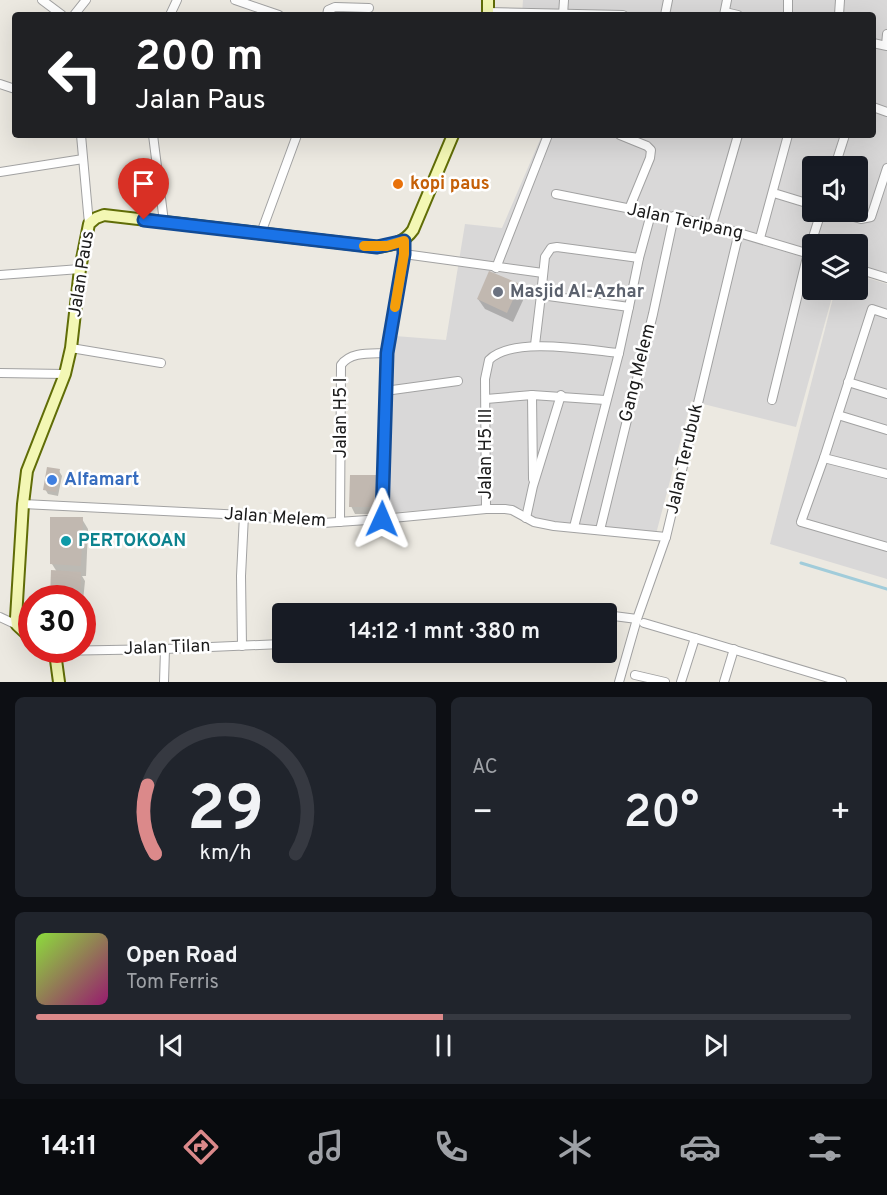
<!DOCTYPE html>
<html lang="id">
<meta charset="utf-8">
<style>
:root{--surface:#171b24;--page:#20242c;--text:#f1f3f6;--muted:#9ea1a6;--line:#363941;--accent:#db898a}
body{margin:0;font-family:Overpass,sans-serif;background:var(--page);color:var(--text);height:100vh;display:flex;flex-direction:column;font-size:22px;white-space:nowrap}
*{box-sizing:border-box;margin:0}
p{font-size:20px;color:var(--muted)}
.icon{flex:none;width:33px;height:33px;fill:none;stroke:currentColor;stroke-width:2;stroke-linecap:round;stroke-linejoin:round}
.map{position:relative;height:682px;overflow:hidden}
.sheet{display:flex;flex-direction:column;gap:15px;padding:15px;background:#0d0f14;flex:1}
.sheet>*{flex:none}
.hud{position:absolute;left:12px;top:12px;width:864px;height:126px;border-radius:6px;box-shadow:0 6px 24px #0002;background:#202124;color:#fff;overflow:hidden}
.controls{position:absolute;left:802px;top:156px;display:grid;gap:12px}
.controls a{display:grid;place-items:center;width:66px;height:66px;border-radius:6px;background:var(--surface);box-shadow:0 6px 24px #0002;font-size:30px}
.speed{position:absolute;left:18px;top:585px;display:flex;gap:12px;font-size:30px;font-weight:700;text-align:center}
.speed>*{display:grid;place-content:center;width:78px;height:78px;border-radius:50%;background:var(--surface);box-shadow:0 6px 24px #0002;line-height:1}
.speed .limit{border:9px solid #d22;background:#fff;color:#111}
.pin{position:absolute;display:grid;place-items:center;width:51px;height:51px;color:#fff;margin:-62px -26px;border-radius:50% 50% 50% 0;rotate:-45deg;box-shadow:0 0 6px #0007}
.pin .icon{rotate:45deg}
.me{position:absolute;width:66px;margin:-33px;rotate:1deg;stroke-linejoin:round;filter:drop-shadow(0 0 4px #0008)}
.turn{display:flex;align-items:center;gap:21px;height:126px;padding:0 24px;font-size:27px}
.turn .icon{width:78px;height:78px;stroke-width:2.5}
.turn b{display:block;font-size:42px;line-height:51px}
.big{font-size:45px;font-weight:600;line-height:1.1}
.sheet .tile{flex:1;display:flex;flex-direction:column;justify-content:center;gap:9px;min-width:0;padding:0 21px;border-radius:9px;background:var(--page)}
.sheet .dial{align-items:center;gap:0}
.dial svg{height:156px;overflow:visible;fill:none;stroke:var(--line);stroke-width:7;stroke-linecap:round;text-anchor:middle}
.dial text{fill:var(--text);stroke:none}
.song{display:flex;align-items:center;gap:18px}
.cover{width:72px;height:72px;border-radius:9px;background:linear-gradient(135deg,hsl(90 70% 55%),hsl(320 70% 35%))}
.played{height:6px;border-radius:3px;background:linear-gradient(90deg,var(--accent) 50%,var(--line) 50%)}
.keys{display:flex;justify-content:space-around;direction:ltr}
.heat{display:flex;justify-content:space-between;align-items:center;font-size:33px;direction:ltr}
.sheet .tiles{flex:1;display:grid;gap:15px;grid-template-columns:1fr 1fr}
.tile:last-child{grid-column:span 2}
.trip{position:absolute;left:272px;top:603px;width:345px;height:60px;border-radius:6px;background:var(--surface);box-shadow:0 6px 24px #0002;font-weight:600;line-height:60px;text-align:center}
.tabs{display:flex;height:96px;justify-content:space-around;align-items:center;background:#090b0e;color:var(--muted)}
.tabs .icon{width:42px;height:42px}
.tabs .active{color:var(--accent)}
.tabs b{font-size:27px;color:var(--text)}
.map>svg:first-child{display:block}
.residential{fill:#d9d8d8;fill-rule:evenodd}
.shadow{fill:#0003}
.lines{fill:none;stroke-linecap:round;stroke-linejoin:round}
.stream{stroke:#a1ccda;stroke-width:3}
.building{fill:#c1b8b0}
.minor-casing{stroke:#a2a2a2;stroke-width:10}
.secondary-casing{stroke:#606d07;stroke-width:14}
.minor{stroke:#fff;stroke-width:8}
.secondary{stroke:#f3f7b4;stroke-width:10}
.route-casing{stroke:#114b97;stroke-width:15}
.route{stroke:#1a73e8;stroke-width:10}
.slow{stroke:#f59e0b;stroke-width:10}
.food-dot{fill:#e8710a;stroke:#fff;stroke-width:2}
.worship-dot{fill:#6b7280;stroke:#fff;stroke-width:2}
.shop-dot{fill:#3f7fe0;stroke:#fff;stroke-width:2}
.culture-dot{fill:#0f9aa8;stroke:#fff;stroke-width:2}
.labels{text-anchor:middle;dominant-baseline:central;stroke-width:5;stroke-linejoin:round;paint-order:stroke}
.food-label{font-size:18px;font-weight:bold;fill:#c56008;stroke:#fff;text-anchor:start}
.street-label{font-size:18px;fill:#1b1b1b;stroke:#fff}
.worship-label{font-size:18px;font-weight:bold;fill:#5b616d;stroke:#fff;text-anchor:start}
.shop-label{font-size:18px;font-weight:bold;fill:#366cbe;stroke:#fff;text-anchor:start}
.culture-label{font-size:18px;font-weight:bold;fill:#0d838f;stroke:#fff;text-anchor:start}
</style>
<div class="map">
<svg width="887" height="682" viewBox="0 0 887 682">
<rect width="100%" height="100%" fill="#ece9e1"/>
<!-- residential -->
<g class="residential">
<path d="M523 0H887V276L858 267V244H813V290H834L796 427 691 401 656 534 535 519 519 508 477 506 385 513 395 336 446 340 465 224 502 228 542 135H873V15H522ZM813 166H858V212H813Z"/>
<path d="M858 275 887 284V579L770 544 835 290H858Z"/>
</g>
<!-- shadow -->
<g class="shadow">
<path d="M519 285 525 296 513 322 485 309 478 299Z"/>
<path d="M59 471 62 476 58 496 48 494 45 489Z"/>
<path d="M376 476 380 484 378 514H355L351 506Z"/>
<path d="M82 519 88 529 86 576H82L85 581 83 601 82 598H51L53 572H57L52 564Z"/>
</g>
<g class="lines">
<!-- stream -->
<path class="stream" d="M801 563 887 589"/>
</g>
<!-- building -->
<g class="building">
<path d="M489 271 520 284 507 313 477 299Z"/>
<path d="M47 467 60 469 56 492 43 490Z"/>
<path d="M350 475H376L375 507H349Z"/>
<path d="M50 517H83L81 566 50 564Z"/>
<path d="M51 570 81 572 80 598H50Z"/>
</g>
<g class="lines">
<defs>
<g id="minor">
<path d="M42 0 62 15"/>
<path d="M235 0 279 15"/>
<path d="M488 12 623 15"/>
<path d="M725 12 738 15"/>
<path d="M74 15 86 0"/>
<path d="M170 15 177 0"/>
<path d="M327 15 328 10 335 7 369 8"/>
<path d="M563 15 564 0"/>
<path d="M665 15 668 0"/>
<path d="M724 15 727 0"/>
<path d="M788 15V0"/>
<path d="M839 15 840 0"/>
<path d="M873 43 887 46"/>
<path d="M886 45 887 34"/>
<path d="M0 84 15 89"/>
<path d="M873 107 887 112"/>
<path d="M81 135 89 224"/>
<path d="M153 135 164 222"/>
<path d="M620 135 647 146 651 150 650 158 629 209"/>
<path d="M835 166 845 135"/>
<path d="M0 172 83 159"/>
<path d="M556 194 712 225 813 255"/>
<path d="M777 194 813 205"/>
<path d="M836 212 861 219 871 217 887 168"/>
<path d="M712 225 738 135"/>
<path d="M261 233 297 135"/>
<path d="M760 238 788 135"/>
<path d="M404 254 543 273"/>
<path d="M496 268 548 135"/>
<path d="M858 269 887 278"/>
<path d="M0 275 80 269"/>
<path d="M629 307 639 258"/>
<path d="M887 314 872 309 824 458 801 522 887 547"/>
<path d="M535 345 541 295"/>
<path d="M71 348 161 363"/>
<path d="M0 373 65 374"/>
<path d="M848 382 887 394"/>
<path d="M385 391 458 381"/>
<path d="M532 395 533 479"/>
<path d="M486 399 532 395 605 400"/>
<path d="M772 400 808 253 821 212"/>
<path d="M838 415 887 430"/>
<path d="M824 458 887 474"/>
<path d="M23 504 244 515 323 523 382 519 486 509H505L512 510 534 522 554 526 666 537"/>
<path d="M486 509 485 379 489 360C512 336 588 350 619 353"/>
<path d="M526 518 533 486 561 395"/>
<path d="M382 519 387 353 404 254V241"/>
<path d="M340 522 341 365C351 351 372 354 387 353"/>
<path d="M574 527 619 353 629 307 541 295 545 257 551 248 557 247 639 258 651 214"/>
<path d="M600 530 653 314 674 216"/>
<path d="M606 615 637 619"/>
<path d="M0 617 17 625"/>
<path d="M644 623 695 638 681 682"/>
<path d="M695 638 842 682"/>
<path d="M242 646 241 576 244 515"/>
<path d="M52 651 165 649 282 644"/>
<path d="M635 675 665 682"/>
<path d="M164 682 165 649"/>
<path d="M619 682 637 619 666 537 739 232"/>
<path d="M724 682 734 649"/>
</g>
<g id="secondary">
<path d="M488 15V0"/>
<path d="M32 639 17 625 16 618 23 504 27 471 65 374 71 348 80 269 89 224 96 218 104 215 377 247C392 245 404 243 413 230L453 135"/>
<path d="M50 650 56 660 59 682"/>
</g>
</defs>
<!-- minor casing -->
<use href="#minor" class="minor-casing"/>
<!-- secondary casing -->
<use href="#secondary" class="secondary-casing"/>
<!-- minor -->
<use href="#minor" class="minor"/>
<!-- secondary -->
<use href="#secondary" class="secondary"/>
</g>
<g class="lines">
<defs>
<path id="route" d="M144 220 377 247 404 241V254L387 353 382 519"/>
</defs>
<!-- route casing -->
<use href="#route" class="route-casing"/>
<!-- route -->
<use href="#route" class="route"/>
<!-- slow -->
<path class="slow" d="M364 246H387L404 241V254L395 307"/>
</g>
<!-- markers -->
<circle class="food-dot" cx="398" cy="184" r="6"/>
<circle class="worship-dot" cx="498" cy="292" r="6"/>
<circle class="shop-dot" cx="52" cy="480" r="6"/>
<circle class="culture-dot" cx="66" cy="541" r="6"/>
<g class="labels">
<!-- food labels -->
<g class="food-label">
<text x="410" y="184">kopi paus</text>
</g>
<!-- street labels -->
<g class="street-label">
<text transform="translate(685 222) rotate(12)">Jalan Teripang</text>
<text transform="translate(82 274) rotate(-81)">Jalan Paus</text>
<text transform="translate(638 373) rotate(-76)">Gang Melem</text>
<text transform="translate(341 418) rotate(-90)">Jalan H5 I</text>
<text transform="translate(486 454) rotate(-90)">Jalan H5 III</text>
<text transform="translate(685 459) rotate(-77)">Jalan Terubuk</text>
<text transform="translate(275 518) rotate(4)">Jalan Melem</text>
<text transform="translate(167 648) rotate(-2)">Jalan Tilan</text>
</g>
<!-- worship labels -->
<g class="worship-label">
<text x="510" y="292">Masjid Al-Azhar</text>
</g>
<!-- shop labels -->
<g class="shop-label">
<text x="64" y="480">Alfamart</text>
</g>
<!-- culture labels -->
<g class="culture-label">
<text x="78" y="541">PERTOKOAN</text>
</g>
</g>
</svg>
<div class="controls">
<a><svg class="icon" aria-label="sound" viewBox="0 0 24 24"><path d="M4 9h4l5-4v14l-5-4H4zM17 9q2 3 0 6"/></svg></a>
<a><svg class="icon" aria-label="layers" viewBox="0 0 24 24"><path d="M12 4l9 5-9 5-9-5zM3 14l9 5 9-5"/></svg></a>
</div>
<div class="speed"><div class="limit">30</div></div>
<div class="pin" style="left:144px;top:220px;background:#d93025"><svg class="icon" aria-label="arrive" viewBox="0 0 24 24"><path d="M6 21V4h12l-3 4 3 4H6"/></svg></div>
<svg class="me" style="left:382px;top:519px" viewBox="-20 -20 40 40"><path d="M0-17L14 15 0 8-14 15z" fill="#1a73e8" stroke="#fff" stroke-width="4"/></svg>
<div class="trip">14:12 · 1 mnt · 380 m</div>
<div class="hud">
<div class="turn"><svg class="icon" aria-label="left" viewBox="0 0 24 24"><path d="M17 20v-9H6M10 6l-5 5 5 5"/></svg><div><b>200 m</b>Jalan Paus</div></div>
</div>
</div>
<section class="sheet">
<div class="tiles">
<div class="tile dial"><svg viewBox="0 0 100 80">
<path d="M14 69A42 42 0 1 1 86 69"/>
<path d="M14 69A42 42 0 0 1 10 34" stroke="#db898a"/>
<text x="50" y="56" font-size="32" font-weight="700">29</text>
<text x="50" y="72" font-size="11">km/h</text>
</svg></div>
<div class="tile"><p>AC</p>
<div class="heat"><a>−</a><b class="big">20°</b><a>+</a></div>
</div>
<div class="tile">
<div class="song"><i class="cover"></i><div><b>Open Road</b><p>Tom Ferris</p></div></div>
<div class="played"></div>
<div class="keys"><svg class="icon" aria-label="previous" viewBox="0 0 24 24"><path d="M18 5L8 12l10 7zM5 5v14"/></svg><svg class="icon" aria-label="pause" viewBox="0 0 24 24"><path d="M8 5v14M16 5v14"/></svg><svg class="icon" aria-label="next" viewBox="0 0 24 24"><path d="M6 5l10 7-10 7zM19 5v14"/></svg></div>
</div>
</div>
</section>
<nav class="tabs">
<b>14:11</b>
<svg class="icon active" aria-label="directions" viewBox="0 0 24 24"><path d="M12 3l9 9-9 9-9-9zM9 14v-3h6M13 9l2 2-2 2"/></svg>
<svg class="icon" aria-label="music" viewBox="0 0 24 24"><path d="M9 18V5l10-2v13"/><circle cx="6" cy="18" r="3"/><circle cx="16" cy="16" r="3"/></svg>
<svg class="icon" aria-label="phone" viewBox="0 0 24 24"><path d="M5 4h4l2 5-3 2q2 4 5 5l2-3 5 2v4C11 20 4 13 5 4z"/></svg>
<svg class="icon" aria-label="climate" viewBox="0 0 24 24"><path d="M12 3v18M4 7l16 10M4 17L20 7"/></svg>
<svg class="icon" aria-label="car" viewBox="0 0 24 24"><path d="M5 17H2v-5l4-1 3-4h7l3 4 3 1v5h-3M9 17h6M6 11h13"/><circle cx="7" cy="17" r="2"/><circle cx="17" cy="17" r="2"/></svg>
<svg class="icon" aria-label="filters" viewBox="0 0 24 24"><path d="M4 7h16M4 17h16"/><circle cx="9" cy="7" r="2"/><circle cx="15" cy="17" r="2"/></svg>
</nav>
